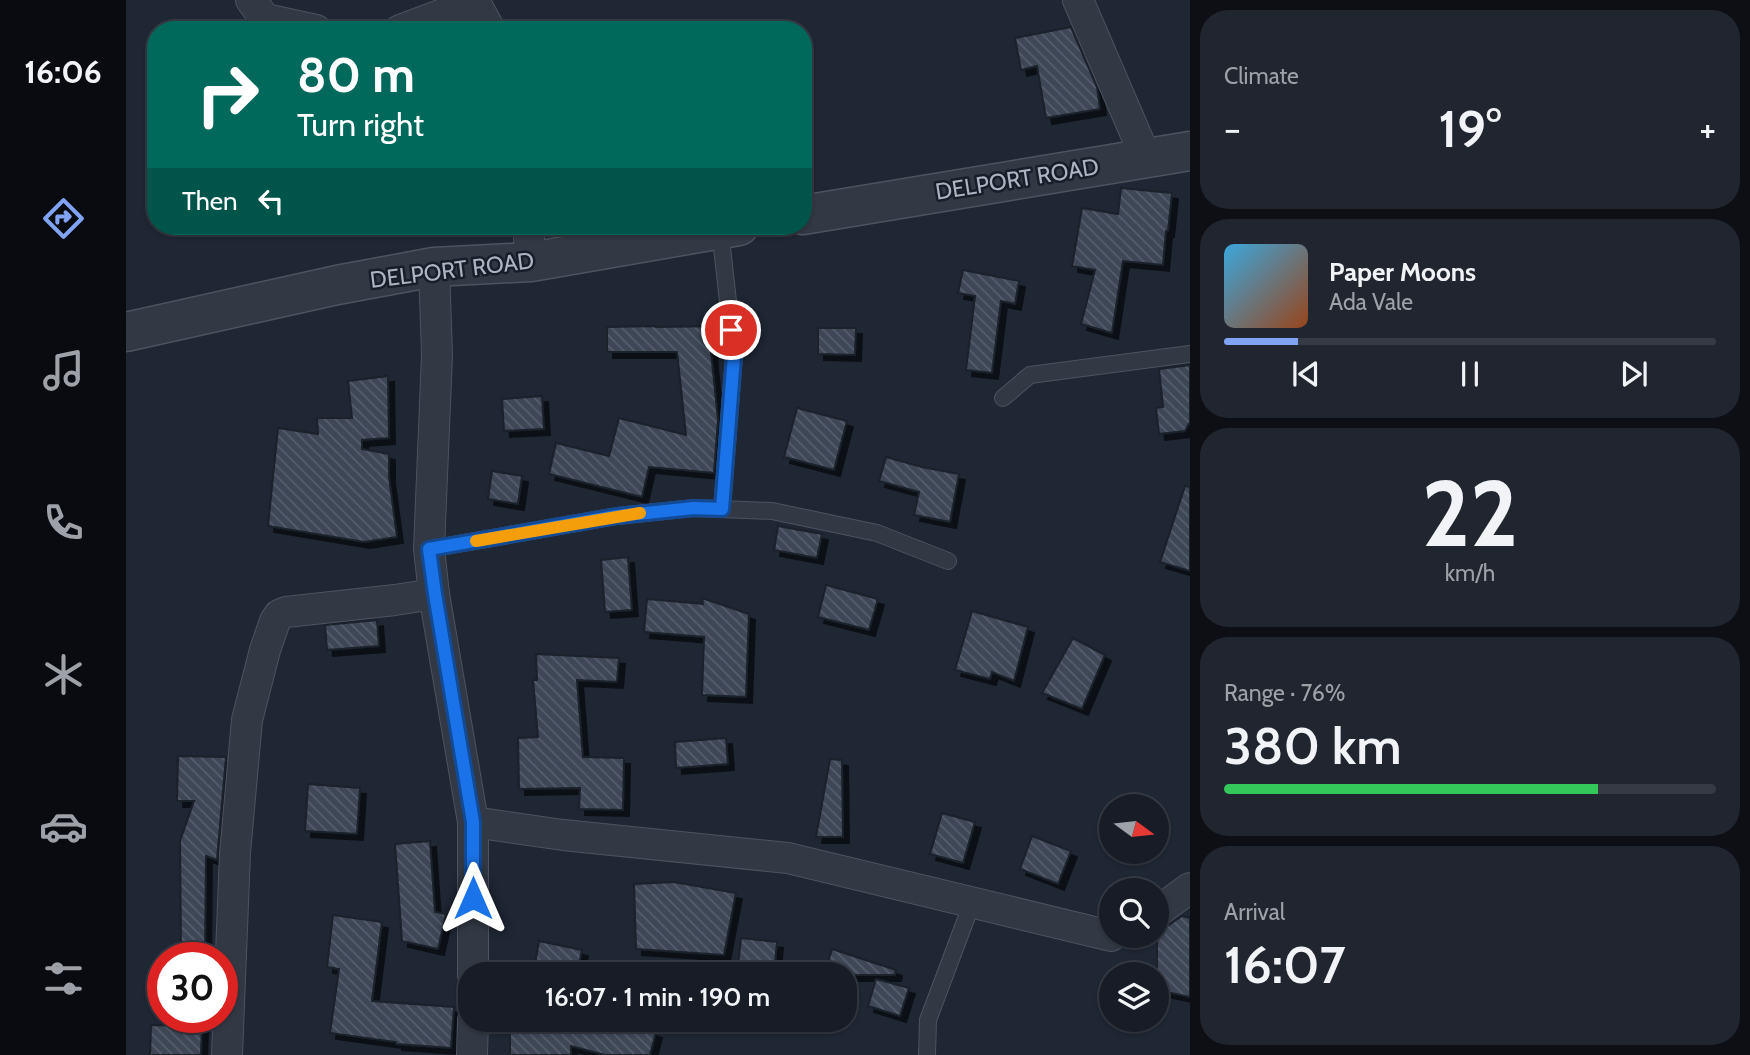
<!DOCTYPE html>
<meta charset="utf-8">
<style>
:root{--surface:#171c27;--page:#20252f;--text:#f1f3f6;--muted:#9ea1a7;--line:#363a44;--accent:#80a4f3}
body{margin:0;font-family:Cabin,sans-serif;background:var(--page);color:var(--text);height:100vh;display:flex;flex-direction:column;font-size:26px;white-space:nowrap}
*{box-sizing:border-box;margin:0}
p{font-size:23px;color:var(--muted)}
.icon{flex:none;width:38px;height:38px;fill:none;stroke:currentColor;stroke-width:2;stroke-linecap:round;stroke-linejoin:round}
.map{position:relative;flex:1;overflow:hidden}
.details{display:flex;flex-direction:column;gap:10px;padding:10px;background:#0d0f15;width:560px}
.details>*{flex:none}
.banner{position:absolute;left:21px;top:21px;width:665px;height:214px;border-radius:28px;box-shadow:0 2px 5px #0004,0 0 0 2px var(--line);background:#00695c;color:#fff;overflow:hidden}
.needle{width:46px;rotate:105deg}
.controls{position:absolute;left:973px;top:794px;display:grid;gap:14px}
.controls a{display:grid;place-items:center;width:70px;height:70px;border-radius:50%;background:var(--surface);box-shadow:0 2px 5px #0004,0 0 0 2px var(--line);font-size:35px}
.speed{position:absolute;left:21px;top:942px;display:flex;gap:14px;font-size:35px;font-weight:700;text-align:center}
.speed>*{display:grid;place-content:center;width:91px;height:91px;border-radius:50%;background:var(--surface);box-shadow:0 2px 5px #0004,0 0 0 2px var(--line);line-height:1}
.speed .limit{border:10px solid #d22;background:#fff;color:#111}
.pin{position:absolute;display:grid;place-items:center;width:60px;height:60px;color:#fff;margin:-30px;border:4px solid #fff;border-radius:50%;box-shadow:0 2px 7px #0007}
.me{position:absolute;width:77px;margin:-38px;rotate:0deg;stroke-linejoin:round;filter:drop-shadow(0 0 5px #0008)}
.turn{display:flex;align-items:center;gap:24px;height:147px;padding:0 35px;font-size:32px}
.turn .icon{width:91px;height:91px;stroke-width:2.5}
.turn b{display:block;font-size:49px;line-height:60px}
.then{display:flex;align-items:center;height:66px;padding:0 35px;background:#0003;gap:14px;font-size:26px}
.big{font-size:52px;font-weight:600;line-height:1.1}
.details .widget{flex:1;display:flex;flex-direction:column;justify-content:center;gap:10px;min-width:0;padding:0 24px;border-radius:28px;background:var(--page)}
.details .dial{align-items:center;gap:0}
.dial b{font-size:91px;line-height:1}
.song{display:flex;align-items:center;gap:21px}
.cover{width:84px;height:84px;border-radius:10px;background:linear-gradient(135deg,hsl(200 70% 55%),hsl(20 70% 35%))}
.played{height:7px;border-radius:4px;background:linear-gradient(90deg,var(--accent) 15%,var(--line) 15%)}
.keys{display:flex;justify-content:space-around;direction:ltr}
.heat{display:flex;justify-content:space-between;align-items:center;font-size:38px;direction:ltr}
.charge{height:10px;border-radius:5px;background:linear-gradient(90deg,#34c759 76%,var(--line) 0)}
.trip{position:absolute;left:332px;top:962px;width:399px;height:70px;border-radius:28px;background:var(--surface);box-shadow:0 2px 5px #0004,0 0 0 2px var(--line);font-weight:600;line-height:70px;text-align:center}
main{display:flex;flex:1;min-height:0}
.tabs{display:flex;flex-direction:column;width:126px;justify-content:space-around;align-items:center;background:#090b10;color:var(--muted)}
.tabs .icon{width:49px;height:49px}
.tabs .on{color:var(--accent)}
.tabs b{font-size:32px;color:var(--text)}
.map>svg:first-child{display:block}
.building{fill:url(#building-back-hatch);stroke:#1a202b;stroke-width:2;filter:url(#shadow)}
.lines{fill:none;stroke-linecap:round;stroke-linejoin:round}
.service-casing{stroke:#4d5360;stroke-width:18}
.minor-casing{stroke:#4d5360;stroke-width:32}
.tertiary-casing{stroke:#4d5360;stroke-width:41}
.service{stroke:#323945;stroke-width:16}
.minor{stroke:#323945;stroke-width:30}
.tertiary{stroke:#323945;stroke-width:38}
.route-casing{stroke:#114b97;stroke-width:18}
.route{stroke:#1a73e8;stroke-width:12}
.slow{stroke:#f59e0b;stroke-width:12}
.labels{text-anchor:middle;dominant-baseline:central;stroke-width:5;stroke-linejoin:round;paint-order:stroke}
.street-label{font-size:23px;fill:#acb3c2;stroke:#181e29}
</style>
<main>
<nav class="tabs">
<b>16:06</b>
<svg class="icon on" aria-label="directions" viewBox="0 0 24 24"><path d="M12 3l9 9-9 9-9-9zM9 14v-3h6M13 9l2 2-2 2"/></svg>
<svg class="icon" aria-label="music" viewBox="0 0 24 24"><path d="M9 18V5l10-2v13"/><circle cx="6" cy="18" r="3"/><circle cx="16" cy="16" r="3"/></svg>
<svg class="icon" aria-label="phone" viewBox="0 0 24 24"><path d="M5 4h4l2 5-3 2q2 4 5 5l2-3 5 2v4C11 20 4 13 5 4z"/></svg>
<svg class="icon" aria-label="climate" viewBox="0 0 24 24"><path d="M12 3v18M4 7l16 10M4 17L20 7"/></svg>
<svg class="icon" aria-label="car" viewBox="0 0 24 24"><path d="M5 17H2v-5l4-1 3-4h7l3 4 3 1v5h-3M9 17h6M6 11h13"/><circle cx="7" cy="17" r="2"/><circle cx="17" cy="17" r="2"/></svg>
<svg class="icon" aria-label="filters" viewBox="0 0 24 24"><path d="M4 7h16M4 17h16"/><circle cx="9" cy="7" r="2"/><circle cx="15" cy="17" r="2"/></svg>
</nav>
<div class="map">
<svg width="1064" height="1055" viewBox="0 0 1064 1055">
<defs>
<pattern id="building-back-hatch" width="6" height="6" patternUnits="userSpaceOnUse" patternTransform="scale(1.75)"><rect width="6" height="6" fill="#3d4657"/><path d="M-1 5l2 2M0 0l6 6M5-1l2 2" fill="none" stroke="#565e6e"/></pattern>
<filter id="shadow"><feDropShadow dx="6" dy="6" stdDeviation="0" flood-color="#0009"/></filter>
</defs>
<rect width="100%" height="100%" fill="#1f2634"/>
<!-- building -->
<g class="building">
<path d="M945 27 971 87 974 109 920 118 911 66 895 70 889 38Z"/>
<path d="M995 188 1046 193 1042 231H1040L1037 265 997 261 986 333 955 324 969 270 946 266 956 208 992 214Z"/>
<path d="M837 270 893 281 889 304 875 301 866 373 840 370 849 296 832 293Z"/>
<path d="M530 326V327L594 326 597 351 585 352 592 420 588 473 523 467 516 497 423 474 430 443 483 456 493 418 560 435 551 352H481V327Z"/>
<path d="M692 328H730L729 355 692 354Z"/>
<path d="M1064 365V422L1059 431 1033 434 1030 408 1037 407 1033 369Z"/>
<path d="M262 376 263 438 236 440V449L263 454V477L271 537 238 542 142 526 152 428 192 434 191 418H226L222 381Z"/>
<path d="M416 396 418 429 378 431 376 399Z"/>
<path d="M671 408 721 421 708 470 658 457Z"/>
<path d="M760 457 796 467 833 474 824 522 788 515 793 492 753 481Z"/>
<path d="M366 471 396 476 392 504 362 499Z"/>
<path d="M1059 486 1064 487V571L1034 562Z"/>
<path d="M652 526 696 534 691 558 648 550Z"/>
<path d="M502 557 506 610 479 612 475 560Z"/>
<path d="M700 585 752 599 743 630 692 617Z"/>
<path d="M576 598 623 614 620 697 576 695 578 637 518 632 521 599 577 604Z"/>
<path d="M846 611 902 627 888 681 866 672 864 679 829 670Z"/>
<path d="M251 620 253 646 201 650 199 625Z"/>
<path d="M947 638 979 655 956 709 916 693Z"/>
<path d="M410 654 493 658 491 682 451 680 457 757 498 758 497 810 453 809 454 788 393 789 392 738 412 737 407 680H411Z"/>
<path d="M600 738 602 764 550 768 549 742Z"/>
<path d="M52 756 100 757 91 860 80 856 79 957H55L54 841 68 801H51Z"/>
<path d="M704 759 716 760 717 837H690Z"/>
<path d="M182 784 234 788 231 834 179 831Z"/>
<path d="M816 813 849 822 837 863 804 854Z"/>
<path d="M906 836 945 851 932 884 894 869Z"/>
<path d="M304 841 309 912 320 914 312 949 276 941 269 844Z"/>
<path d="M548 882 610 893 598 955 510 949 508 884Z"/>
<path d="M207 915 256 922 246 1001 328 1007 325 1048 270 1044V1042L204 1033 213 969 201 967Z"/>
<path d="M1056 916 1064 918V997L1031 990V929L1041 926Z"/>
<path d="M615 938 651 942 648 975H611Z"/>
<path d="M413 941 456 950 451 975H407Z"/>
<path d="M706 949 770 970 769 975H698Z"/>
<path d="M750 979 783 988 774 1016 742 1006Z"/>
<path d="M466 1020H487L530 1032 524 1055H479L445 1046V1055H384V1029H391L392 1023H465Z"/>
<path d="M25 1025 76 1026 75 1055H24Z"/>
</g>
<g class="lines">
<defs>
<g id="service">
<path d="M594 229 608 356 596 509"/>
<path d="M877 398 904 375 1064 354"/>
<path d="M303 549 491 516 568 508 646 511 751 533 822 561"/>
<path d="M801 1055 802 1020 846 903"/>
</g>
<g id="minor">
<path d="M125 0 139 19 190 30"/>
<path d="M349 0V2L364 30"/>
<path d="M952 0 1020 158"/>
<path d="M274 30 349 2"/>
<path d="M402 226 405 262"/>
<path d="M308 267 311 355 303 549 308 594 347 822V975"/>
<path d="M347 822 437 835 662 858 985 936"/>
<path d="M1031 912 1064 888"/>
<path d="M101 1055 109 853 121 720 139 650 149 621 153 615 160 612 269 600 308 594"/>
<path d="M346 1055 347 1020"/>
</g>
<g id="tertiary">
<path d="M677 215 1064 151"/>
<path d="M0 332 211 285 308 267 405 262 613 226"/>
</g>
</defs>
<!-- service casing -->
<use href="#service" class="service-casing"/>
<!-- minor casing -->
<use href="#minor" class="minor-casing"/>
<!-- tertiary casing -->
<use href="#tertiary" class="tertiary-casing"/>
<!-- service -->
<use href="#service" class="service"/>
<!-- minor -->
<use href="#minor" class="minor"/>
<!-- tertiary -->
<use href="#tertiary" class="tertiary"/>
</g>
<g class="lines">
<defs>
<path id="route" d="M347 898V822L309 594 303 549 491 516 568 508 596 509 608 356 605 330"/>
</defs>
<!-- route casing -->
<use href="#route" class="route-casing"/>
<!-- route -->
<use href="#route" class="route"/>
<!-- slow -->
<path class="slow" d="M350 541 514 513"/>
</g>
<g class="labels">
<!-- street labels -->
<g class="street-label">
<text transform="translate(891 179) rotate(-9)">DELPORT ROAD</text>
<text transform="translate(326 270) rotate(-7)">DELPORT ROAD</text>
</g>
</g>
</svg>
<div class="controls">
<a><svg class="needle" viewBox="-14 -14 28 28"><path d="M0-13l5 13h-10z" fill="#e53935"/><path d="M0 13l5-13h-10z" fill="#9ea1a7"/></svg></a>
<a><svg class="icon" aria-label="search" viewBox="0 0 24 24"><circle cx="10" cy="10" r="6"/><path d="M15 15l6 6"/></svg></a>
<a><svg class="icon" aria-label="layers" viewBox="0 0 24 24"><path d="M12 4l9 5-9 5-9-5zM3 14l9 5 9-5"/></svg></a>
</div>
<div class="speed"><div class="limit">30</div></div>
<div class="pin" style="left:605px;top:330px;background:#d93025"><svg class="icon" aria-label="arrive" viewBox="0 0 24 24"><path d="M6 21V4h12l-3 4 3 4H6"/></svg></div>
<svg class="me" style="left:347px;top:898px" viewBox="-20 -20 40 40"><path d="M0-17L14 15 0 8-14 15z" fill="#1a73e8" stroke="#fff" stroke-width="4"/></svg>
<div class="trip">16:07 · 1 min · 190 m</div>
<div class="banner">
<div class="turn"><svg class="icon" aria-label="right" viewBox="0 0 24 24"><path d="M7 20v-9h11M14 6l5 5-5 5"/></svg><div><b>80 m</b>Turn right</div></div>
<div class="then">Then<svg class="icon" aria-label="left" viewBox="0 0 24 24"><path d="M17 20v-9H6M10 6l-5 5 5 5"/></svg></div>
</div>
</div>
<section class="details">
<div class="widget"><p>Climate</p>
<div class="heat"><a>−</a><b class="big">19°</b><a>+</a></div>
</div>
<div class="widget">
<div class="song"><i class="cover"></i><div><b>Paper Moons</b><p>Ada Vale</p></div></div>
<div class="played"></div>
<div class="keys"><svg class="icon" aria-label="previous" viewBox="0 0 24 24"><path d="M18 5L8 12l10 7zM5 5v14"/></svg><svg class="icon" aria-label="pause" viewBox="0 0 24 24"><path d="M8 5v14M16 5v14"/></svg><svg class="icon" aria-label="next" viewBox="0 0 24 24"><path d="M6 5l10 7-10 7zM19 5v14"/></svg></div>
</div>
<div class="widget dial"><b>22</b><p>km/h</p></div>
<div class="widget"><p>Range · 76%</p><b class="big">380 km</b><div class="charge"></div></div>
<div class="widget"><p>Arrival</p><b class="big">16:07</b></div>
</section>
</main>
